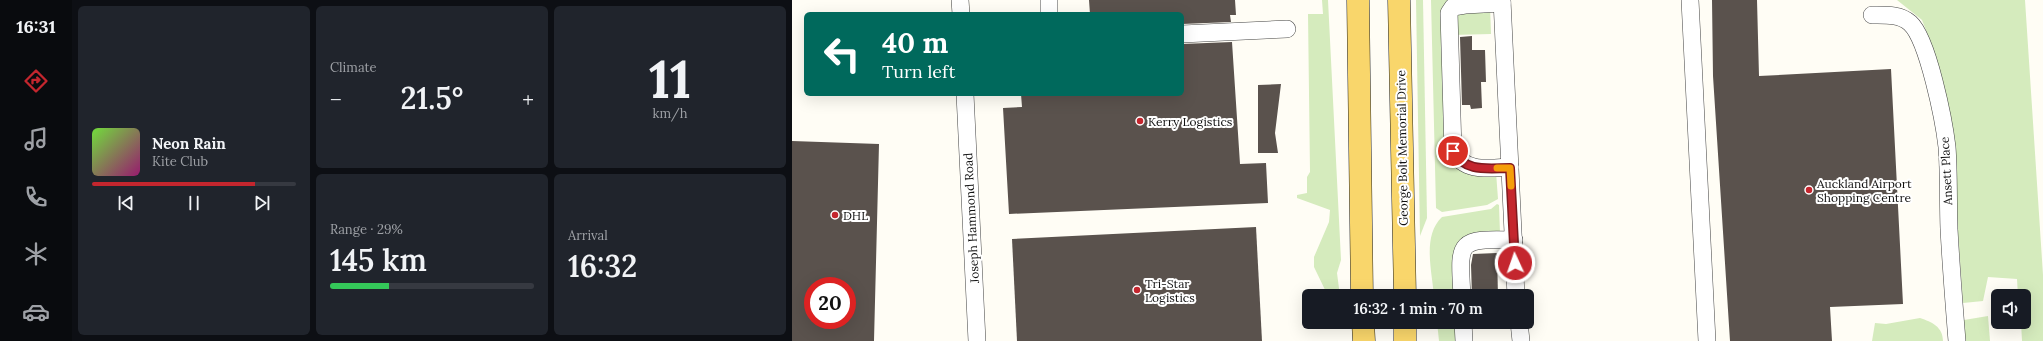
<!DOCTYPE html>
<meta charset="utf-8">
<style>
:root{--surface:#171b24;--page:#20242c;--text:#f1f3f6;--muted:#9ea1a6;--line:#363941;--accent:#c4262e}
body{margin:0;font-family:Lora,serif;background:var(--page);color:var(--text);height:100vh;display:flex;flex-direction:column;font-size:15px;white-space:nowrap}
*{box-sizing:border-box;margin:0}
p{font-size:13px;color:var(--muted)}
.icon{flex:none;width:22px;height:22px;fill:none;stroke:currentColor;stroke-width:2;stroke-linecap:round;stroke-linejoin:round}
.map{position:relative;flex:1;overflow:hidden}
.sheet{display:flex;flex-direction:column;gap:6px;padding:6px;background:#0d0f14;width:720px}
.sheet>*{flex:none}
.banner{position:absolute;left:12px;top:12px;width:380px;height:84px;border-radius:6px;box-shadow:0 4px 16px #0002;background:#00695c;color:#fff;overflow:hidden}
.fabs{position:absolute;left:1199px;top:289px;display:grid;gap:8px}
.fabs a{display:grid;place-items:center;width:40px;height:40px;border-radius:6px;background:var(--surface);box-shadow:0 4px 16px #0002;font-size:20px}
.speed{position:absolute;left:12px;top:277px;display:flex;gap:8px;font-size:20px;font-weight:700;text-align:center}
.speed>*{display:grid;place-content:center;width:52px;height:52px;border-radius:50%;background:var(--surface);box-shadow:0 4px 16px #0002;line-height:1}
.speed .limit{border:6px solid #d22;background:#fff;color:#111}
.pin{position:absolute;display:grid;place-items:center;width:34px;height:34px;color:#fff;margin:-17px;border:2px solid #fff;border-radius:50%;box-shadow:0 1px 4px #0007}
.me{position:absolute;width:44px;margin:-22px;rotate:357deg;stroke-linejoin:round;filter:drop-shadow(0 0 3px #0008)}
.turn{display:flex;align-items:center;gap:14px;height:84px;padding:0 12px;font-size:18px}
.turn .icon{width:52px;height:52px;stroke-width:2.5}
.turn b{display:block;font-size:28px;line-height:34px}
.big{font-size:30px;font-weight:600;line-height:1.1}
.sheet .widget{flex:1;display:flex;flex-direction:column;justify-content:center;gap:6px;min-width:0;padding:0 14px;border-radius:6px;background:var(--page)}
.sheet .dial{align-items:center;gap:0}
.dial b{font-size:52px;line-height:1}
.song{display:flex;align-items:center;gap:12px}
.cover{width:48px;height:48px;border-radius:6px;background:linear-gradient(135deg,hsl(100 70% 55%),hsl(320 70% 35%))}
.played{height:4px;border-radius:2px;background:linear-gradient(90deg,var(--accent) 80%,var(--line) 80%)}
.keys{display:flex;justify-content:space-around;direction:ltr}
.heat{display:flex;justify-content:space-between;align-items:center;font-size:22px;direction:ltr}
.charge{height:6px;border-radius:3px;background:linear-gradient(90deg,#34c759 29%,var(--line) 0)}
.sheet .tiles{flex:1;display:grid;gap:6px;grid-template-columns:repeat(3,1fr)}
.widget:first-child{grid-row:span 2}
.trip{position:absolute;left:510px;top:289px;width:232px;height:40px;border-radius:6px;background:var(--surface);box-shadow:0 4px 16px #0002;font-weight:600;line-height:40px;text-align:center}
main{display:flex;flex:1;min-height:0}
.tab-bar{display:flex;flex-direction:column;width:72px;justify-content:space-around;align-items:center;background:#090b0e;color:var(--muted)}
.tab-bar .icon{width:28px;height:28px}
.tab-bar .on{color:var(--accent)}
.tab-bar b{font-size:18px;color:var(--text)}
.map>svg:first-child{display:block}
.green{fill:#d5ebbd}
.building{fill:#5a524d;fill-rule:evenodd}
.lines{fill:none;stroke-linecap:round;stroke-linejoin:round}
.minor-casing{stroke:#444;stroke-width:18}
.major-casing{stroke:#222;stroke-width:23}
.minor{stroke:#fff;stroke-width:17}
.major{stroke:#f9d66b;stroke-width:22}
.route-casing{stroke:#7f191e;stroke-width:10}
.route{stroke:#c4262e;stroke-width:7}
.slow{stroke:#f59e0b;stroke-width:7}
.poi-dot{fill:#c4262e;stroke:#fff;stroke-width:1.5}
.labels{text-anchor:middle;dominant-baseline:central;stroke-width:4;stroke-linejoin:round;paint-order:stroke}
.poi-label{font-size:12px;fill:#111;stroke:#fff;text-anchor:start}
.street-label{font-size:12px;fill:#111;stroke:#fff}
</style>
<main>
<nav class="tab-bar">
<b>16:31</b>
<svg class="icon on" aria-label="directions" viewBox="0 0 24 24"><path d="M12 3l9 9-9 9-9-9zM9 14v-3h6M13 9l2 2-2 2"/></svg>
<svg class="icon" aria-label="music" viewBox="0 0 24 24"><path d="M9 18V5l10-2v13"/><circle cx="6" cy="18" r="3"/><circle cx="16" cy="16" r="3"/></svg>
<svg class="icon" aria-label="phone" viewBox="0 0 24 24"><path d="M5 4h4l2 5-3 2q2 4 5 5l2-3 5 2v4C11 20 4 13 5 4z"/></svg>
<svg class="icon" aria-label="climate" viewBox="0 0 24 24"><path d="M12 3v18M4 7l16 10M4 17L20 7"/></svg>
<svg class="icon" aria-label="car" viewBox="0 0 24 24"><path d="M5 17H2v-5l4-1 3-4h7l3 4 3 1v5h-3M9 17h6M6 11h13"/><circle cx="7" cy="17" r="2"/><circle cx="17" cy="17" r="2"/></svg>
</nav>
<section class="sheet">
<div class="tiles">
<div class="widget">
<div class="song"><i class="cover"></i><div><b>Neon Rain</b><p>Kite Club</p></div></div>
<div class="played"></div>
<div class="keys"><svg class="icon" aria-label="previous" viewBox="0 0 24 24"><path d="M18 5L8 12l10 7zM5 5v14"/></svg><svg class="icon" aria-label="pause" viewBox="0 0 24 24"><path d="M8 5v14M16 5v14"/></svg><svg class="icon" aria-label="next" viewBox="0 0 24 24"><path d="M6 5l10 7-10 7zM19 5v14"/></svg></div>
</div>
<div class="widget"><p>Climate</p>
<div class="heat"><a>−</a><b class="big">21.5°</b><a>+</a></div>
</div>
<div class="widget dial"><b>11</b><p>km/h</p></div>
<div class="widget"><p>Range · 29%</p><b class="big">145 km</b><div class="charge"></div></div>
<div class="widget"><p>Arrival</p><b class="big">16:32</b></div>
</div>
</section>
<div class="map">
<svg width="1251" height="341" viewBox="0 0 1251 341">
<rect width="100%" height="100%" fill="#fffdf5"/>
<!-- green -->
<g class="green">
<path d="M530 0H536L549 260 545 273 548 296H536L522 267V257L537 222 538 210 505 198V195L515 193V177L518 172 516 14H531Z"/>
<path d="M624 0H631L635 218 628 236Z"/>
<path d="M639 0H661L657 152 704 172 706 199 695 205 650 212 644 208Z"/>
<path d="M1105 0H1233L1251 275V341H1230L1229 322H1232V296H1226L1225 279 1196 277 1191 301 1171 303 1158 120 1144 56 1130 20Z"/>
<path d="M698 6 699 34 660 35 661 14Z"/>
<path d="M705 204 707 205 708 233 679 234 666 296H642C640 271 630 236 650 217L699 209Z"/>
<path d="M1196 316 1198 341H1173L1172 320Z"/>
<path d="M1128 318C1140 322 1151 327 1151 341H1080L1083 323 1094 324Z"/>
<path d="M645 322H668L669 341H647Z"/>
</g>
<!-- building -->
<g class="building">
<path d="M297 0H443L444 15H438L439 22 390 24V14H298Z"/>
<path d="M920 0H965L967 76 1099 69 1111 304 1038 307 1040 341H938L921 76Z"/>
<path d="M680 36V50H693L694 82H689L690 108 679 109 678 105H670L668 37Z"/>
<path d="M440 42 448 164 474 163 476 203 217 214 211 108 230 107 229 94H390V44Z"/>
<path d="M489 84 483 133 486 153H466V85Z"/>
<path d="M0 141 87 144 82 341H0ZM21 286H55V320H21Z"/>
<path d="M464 227 470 341H225L220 239Z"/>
<path d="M705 253 706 296H680L679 265 681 254Z"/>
</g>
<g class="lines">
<defs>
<g id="minor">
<path d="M168 0 169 14"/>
<path d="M257 0V14"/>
<path d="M710 0 724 296"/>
<path d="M898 0 915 341"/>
<path d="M710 3 673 5 661 7 657 13 661 151C673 173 697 168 718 167"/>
<path d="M1080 15C1093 15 1108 14 1118 23 1136 39 1152 121 1155 147 1157 174 1156 201 1157 229 1159 266 1162 304 1165 341"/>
<path d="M390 34 495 29"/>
<path d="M173 94 185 341"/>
<path d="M670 296C667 242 664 238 722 240"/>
<path d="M671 322 672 341"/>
<path d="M727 322 729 341"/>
</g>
<g id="major">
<path d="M566 0 570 296"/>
<path d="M607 0 613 296"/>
<path d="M571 322 572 341"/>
<path d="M613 322V341"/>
</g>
</defs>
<!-- minor casing -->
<use href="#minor" class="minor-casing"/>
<!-- major casing -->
<use href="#major" class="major-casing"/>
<!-- minor -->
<use href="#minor" class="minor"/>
<!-- major -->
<use href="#major" class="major"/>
</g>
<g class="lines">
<defs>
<path id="route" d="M661 151C673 173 697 168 718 168L723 263"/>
</defs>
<!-- route casing -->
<use href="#route" class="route-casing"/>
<!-- route -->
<use href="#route" class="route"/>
<!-- slow -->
<path class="slow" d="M705 168H718L719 186"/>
</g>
<!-- markers -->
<g class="poi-dot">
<circle cx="348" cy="121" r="4"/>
<circle cx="1017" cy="190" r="4"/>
<circle cx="43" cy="215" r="4"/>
<circle cx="345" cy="290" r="4"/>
</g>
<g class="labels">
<!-- poi labels -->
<g class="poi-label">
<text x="356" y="121">Kerry Logistics</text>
<text x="1025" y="183">Auckland Airport<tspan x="1025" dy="14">Shopping Centre</tspan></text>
<text x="51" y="215">DHL</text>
<text x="353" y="283">Tri-Star<tspan x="353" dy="14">Logistics</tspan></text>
</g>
<!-- street labels -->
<g class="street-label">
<text transform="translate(610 148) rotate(-91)">George Bolt Memorial Drive</text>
<text transform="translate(1154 171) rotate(-93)">Ansett Place</text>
<text transform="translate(179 218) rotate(-93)">Joseph Hammond Road</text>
</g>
</g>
</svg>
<div class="fabs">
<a><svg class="icon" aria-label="sound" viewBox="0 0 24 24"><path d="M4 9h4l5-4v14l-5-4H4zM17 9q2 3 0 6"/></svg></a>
</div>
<div class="speed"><div class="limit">20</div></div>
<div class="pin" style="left:661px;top:151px;background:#d93025"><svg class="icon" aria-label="arrive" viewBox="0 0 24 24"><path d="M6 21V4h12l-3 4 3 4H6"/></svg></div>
<svg class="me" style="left:723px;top:263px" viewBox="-20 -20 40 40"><circle r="17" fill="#c4262e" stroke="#fff" stroke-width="3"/><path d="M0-11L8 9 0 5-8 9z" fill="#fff"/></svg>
<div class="trip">16:32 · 1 min · 70 m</div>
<div class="banner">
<div class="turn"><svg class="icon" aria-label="left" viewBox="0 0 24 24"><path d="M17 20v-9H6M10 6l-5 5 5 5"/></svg><div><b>40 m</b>Turn left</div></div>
</div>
</div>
</main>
